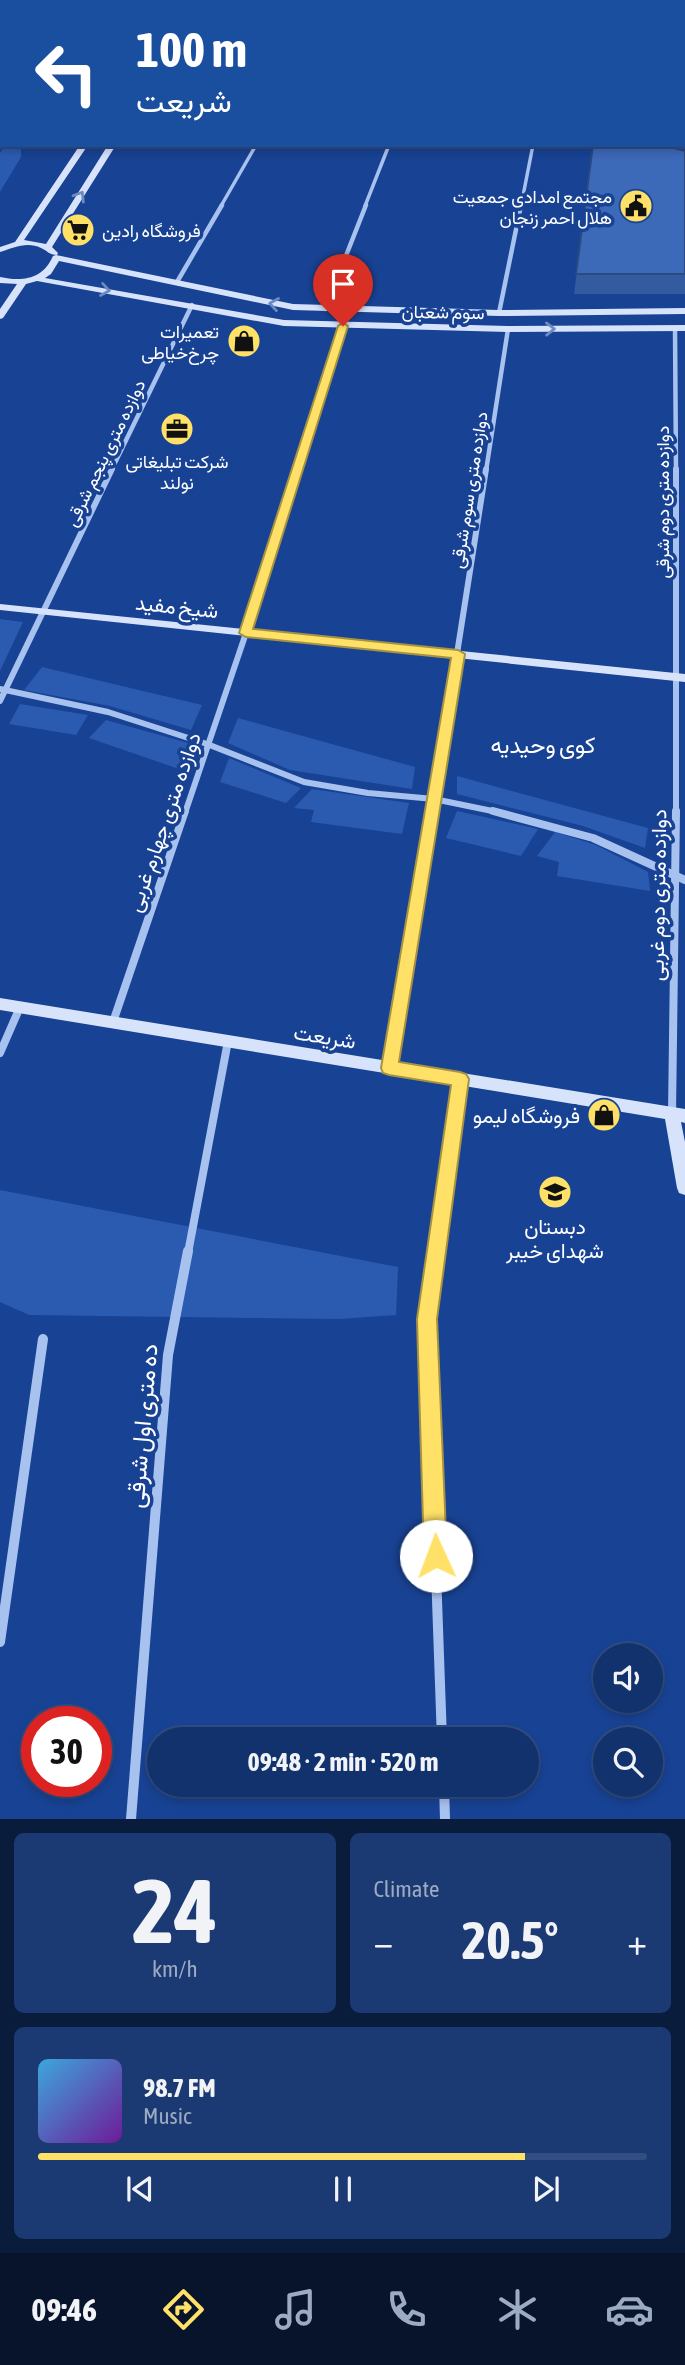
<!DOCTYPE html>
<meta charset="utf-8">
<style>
:root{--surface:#12326e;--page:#1b3a73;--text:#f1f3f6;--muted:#9caac2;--line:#314d81;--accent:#ffe167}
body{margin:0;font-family:"Asap Condensed",Vazirmatn,sans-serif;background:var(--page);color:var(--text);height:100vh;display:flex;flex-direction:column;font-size:26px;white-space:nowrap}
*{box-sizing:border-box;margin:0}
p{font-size:23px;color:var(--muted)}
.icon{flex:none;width:38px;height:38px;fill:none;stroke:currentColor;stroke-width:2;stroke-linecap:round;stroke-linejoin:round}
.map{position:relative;height:1819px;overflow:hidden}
.drawer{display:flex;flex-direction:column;gap:14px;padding:14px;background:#0a1c3c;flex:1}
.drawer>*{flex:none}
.guide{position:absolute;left:0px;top:0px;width:686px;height:147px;box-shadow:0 4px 10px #0003,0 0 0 2px var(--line);background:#1a4fa0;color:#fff;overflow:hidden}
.buttons{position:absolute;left:593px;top:1643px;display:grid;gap:14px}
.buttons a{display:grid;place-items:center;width:70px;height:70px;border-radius:50%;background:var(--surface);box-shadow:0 4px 10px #0003,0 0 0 2px var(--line);font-size:35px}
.speed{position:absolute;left:21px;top:1706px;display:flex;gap:14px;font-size:35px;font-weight:700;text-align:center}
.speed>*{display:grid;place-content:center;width:91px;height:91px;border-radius:50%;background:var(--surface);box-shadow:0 4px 10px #0003,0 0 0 2px var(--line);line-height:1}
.speed .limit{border:10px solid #d22;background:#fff;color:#111}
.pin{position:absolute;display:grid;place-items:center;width:60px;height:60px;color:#fff;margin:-72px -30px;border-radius:50% 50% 50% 0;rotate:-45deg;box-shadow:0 0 7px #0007}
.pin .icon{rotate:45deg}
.me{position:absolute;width:77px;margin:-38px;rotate:358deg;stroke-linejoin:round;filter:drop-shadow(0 0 5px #0008)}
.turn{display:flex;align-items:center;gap:24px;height:147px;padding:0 21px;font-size:32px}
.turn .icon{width:91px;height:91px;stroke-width:2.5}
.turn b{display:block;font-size:49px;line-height:60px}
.big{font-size:52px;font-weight:700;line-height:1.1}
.drawer .tile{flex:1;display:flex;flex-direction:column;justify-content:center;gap:10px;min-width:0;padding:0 24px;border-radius:10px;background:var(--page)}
.drawer .dial{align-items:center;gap:0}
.dial b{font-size:91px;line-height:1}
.song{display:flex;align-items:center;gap:21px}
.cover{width:84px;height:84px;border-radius:10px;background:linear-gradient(135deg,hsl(200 70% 55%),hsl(280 70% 35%))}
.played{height:7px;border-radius:4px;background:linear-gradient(90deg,var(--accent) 80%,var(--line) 80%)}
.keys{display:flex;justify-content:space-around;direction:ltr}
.heat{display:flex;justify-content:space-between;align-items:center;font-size:38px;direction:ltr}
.drawer .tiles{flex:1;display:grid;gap:14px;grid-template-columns:1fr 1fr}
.tile:last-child{grid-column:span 2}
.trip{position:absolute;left:147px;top:1727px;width:392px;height:70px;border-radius:35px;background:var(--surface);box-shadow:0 4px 10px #0003,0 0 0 2px var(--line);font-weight:700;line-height:70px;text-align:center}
.tabs{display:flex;height:112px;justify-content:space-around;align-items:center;background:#07142c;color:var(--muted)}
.tabs .icon{width:49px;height:49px}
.tabs .current{color:var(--accent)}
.tabs b{font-size:32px;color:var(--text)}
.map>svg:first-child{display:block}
.green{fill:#2b5bb1}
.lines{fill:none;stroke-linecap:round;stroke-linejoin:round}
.street-far4{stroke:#a8c2f0;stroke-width:3.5}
.street-far3{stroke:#a8c2f0;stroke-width:4.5}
.street-far2{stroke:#a8c2f0;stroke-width:6}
.street-far1{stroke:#a8c2f0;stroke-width:8}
.street{stroke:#a8c2f0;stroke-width:10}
.secondary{fill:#d6e3fb;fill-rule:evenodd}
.wall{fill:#345a9f}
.shaded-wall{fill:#2b4a82}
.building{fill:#3d69b9;stroke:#2b4a82;stroke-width:2}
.oneway{stroke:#6d8ac2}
.route{fill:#ffe167;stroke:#a69243;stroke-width:2}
.labels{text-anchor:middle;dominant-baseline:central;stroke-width:7;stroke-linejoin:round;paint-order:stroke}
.far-poi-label{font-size:18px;fill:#fff;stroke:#184293;text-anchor:end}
.far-street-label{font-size:18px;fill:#fff;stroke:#184293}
.street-label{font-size:21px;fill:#fff;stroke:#184293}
.poi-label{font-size:21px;fill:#fff;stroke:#184293;text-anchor:end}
.neighbourhood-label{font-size:23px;fill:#fff;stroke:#184293}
.near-street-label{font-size:24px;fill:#fff;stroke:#184293}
</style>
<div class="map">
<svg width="685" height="1819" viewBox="0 0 685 1819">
<rect width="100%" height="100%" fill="#184293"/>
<!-- green -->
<g class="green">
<path d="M6 145H21V157L0 192V153Z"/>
<path d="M0 619 23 622 0 671Z"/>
<path d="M42 667 202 705 191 730 110 706 24 690Z"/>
<path d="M20 704 88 715 76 735 9 724Z"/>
<path d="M238 718 415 767 412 789 290 770 228 743Z"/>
<path d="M106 720 188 743 179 769 89 738Z"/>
<path d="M229 758 301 788 286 803 220 782Z"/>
<path d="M457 776 648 828 645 848 583 826 457 794Z"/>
<path d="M312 789 409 803 402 834 311 822 314 810 294 808Z"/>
<path d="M457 811 538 829 521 856 446 838Z"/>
<path d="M555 832 596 845 648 872 650 891 557 876 559 862 537 856Z"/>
<path d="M0 1190 398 1267 396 1315 339 1319 29 1315 0 1302Z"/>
</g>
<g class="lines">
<!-- street-far4 -->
<g class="street-far4">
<path d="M320 0 322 2"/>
<path d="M419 0 421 2"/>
<path d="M221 206 256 145"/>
<path d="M365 206 389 145"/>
<path d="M521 206 533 145"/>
</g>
<!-- street-far3 -->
<g class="street-far3">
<path d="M177 282 222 205"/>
<path d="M325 309 366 205"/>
<path d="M499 313 521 205"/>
<path d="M675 328 676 471"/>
<path d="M111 471 192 305"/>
<path d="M297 471 343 326"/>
<path d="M486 471 508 329"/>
</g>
<!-- street-far2 -->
<g class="street-far2">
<path d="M0 689 108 712 207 744 304 782 368 793 434 799 502 813"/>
<path d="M0 701 112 469"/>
<path d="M185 813 246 633 298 469"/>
<path d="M432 813 486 469"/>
<path d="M676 813V469"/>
</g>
<!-- street-far1 -->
<g class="street-far1">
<path d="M493 811 593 838 685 880"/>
<path d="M113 1022 185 811"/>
<path d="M0 1053 20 1007"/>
<path d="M389 1068 432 811"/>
<path d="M672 1114 676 811"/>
<path d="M188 1253 228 1041"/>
<path d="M436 1253 460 1079"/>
</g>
<!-- street -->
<g class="street">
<path d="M436 1251 427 1319 442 1740"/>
<path d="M0 1642 43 1339"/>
<path d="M444 1785 445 1819"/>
<path d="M131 1819 168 1355 188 1251"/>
</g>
<!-- secondary -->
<g class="secondary">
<path d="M179 0H185L178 2Z"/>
<path d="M199 0H205L198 2Z"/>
<path d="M542 0 553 2H544Z"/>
<path d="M80 145H88L24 240 46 244 108 145H116L52 247 58 253 57 255C49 255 48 251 41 248 27 241 13 248 0 252V247L15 242Z"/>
<path d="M56 255 293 304 499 310 685 308V314L499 316 293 310 59 261 51 274 45 278 284 320 508 326 685 325V331L508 332 284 326 37 281 26 284 3 318 0 319V309L17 284 0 283V277C23 282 43 279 53 256Z"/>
<path d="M0 604 685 674V682L0 610Z"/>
<path d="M0 998 685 1109V1123L681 1122 685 1142V1195L679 1193 677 1188 665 1119 0 1010Z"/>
</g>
</g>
<!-- wall -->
<g class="wall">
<path d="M672 0H685V11L684 2H674Z"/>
<path d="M593 145 685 151V294H574Z"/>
</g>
<!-- shaded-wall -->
<g class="shaded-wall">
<path d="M281 0H305L281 2Z"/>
<rect x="0" y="14" width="2" height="15"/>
<path d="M2 126V145L0 148V128Z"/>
</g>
<!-- building -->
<g class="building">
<path d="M0 0H5L6 2H2V14H0Z"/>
<path d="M684 28 685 29 684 87Z"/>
<path d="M0 47 2 51V126L0 128Z"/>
<path d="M593 145H662L685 151V274H576Z"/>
</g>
<!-- one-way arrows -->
<defs><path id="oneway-chevron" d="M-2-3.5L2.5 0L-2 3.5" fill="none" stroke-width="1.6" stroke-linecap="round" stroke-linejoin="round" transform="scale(1.75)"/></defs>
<g class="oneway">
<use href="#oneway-chevron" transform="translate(80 196) rotate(-58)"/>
<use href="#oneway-chevron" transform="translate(105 290) rotate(10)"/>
<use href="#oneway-chevron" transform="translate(274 304) rotate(-170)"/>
<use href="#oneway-chevron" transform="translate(550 329) rotate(-1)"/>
</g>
<!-- route -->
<path class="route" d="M343 323 348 326 253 629 458 650 465 654 399 1062 460 1072 466 1074 469 1079 437 1319 447 1556 443 1563 436 1567 428 1563 424 1556 417 1319 451 1085 389 1075 383 1073 381 1068 451 658 246 637 239 633 338 326Z"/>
<!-- icons -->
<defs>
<symbol id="civic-disc" viewBox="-11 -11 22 22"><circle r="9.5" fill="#ffe167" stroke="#184293"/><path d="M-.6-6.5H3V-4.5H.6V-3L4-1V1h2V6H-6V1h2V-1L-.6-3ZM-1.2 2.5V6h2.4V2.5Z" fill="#111"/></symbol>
<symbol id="supermarket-disc" viewBox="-11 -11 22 22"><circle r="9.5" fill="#ffe167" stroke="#184293"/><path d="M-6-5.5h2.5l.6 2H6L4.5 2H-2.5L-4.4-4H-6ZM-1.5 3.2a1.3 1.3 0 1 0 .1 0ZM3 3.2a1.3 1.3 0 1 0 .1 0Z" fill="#111"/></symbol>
<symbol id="shop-disc" viewBox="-11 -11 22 22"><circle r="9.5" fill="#ffe167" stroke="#184293"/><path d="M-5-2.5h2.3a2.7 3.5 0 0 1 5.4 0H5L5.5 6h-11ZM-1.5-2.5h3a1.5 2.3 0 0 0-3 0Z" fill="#111"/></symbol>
<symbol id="office-disc" viewBox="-11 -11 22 22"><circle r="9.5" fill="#ffe167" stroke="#184293"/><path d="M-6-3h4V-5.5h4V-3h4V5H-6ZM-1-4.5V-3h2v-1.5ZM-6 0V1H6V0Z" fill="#111"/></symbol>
<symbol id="school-disc" viewBox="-11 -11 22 22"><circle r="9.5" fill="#ffe167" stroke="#184293"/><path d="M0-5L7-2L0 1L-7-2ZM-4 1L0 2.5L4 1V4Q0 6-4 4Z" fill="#111"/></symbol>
</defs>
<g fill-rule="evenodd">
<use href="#civic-disc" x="617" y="187" width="38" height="38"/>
<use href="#supermarket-disc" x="59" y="211" width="38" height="38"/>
<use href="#shop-disc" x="225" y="322" width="38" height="38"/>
<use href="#office-disc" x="158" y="410" width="38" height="38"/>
<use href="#shop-disc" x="585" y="1096" width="38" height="38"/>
<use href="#school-disc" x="536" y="1173" width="38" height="38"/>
</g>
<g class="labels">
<!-- far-poi labels -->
<g class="far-poi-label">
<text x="612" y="196">مجتمع امدادی جمعیت<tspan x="612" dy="21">هلال احمر زنجان</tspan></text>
<text x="102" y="230" text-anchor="start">فروشگاه رادین</text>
<text x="219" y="331">تعمیرات<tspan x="219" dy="21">چرخ‌خیاطی</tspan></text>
<text x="177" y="461" text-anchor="middle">شرکت تبلیغاتی<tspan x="177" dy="21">نولند</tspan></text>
</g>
<!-- far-street labels -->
<g class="far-street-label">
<text transform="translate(443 312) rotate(1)">سوم شعبان</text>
<text transform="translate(105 453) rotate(-64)">دوازده متری پنجم شرقی</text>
<text transform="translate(469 490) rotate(-81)">دوازده متری سوم شرقی</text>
<text transform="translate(662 502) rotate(-90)">دوازده متری دوم شرقی</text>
</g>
<!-- street labels -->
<g class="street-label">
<text transform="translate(177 606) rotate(6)">شیخ مفید</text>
<text transform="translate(163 822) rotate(-71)">دوازده متری چهارم غربی</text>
<text transform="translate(657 895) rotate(-89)">دوازده متری دوم غربی</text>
<text transform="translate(325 1036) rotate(9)">شریعت</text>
</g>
<!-- poi labels -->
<g class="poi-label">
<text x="580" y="1115">فروشگاه لیمو</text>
<text x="555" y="1226" text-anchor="middle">دبستان<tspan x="555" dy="24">شهدای خیبر</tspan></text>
</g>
<!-- neighbourhood labels -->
<g class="neighbourhood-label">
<text x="543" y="745">کوی وحیدیه</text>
</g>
<!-- near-street labels -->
<g class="near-street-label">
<text transform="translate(142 1426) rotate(-85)">ده متری اول شرقی</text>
</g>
</g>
</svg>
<div class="buttons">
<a><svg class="icon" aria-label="sound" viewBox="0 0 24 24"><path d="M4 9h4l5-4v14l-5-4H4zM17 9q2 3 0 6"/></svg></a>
<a><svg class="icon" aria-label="search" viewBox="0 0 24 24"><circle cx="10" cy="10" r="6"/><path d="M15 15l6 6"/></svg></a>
</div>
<div class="speed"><div class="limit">30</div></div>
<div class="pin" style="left:343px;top:326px;background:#d93025"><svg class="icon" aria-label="arrive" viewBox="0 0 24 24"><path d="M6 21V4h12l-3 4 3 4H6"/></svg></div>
<svg class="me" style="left:436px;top:1556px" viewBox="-20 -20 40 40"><circle r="19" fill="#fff"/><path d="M0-13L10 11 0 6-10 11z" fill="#ffe167"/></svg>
<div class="trip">09:48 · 2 min · 520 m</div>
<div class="guide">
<div class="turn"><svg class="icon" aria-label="left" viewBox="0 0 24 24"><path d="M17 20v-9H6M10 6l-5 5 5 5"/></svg><div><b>100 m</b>شریعت</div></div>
</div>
</div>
<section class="drawer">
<div class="tiles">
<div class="tile dial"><b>24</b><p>km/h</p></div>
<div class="tile"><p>Climate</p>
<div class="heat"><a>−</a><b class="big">20.5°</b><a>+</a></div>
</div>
<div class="tile">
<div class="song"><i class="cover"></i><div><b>98.7 FM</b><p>Music</p></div></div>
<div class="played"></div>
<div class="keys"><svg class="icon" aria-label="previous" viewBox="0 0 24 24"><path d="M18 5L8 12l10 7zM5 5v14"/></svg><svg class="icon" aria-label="pause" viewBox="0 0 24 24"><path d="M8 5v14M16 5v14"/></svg><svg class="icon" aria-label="next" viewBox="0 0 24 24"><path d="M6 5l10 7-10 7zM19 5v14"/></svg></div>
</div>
</div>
</section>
<nav class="tabs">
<b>09:46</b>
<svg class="icon current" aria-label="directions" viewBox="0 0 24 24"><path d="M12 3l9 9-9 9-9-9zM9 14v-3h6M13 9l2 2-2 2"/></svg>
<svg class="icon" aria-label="music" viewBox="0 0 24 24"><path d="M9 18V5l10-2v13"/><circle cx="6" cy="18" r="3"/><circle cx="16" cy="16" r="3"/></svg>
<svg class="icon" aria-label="phone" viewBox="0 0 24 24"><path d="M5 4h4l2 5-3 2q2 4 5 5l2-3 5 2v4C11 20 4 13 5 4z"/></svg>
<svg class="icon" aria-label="climate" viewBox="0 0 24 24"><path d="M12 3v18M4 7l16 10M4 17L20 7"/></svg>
<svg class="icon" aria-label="car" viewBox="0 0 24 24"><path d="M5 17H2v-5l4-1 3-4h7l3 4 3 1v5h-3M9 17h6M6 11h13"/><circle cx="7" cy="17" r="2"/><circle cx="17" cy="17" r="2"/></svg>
</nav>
